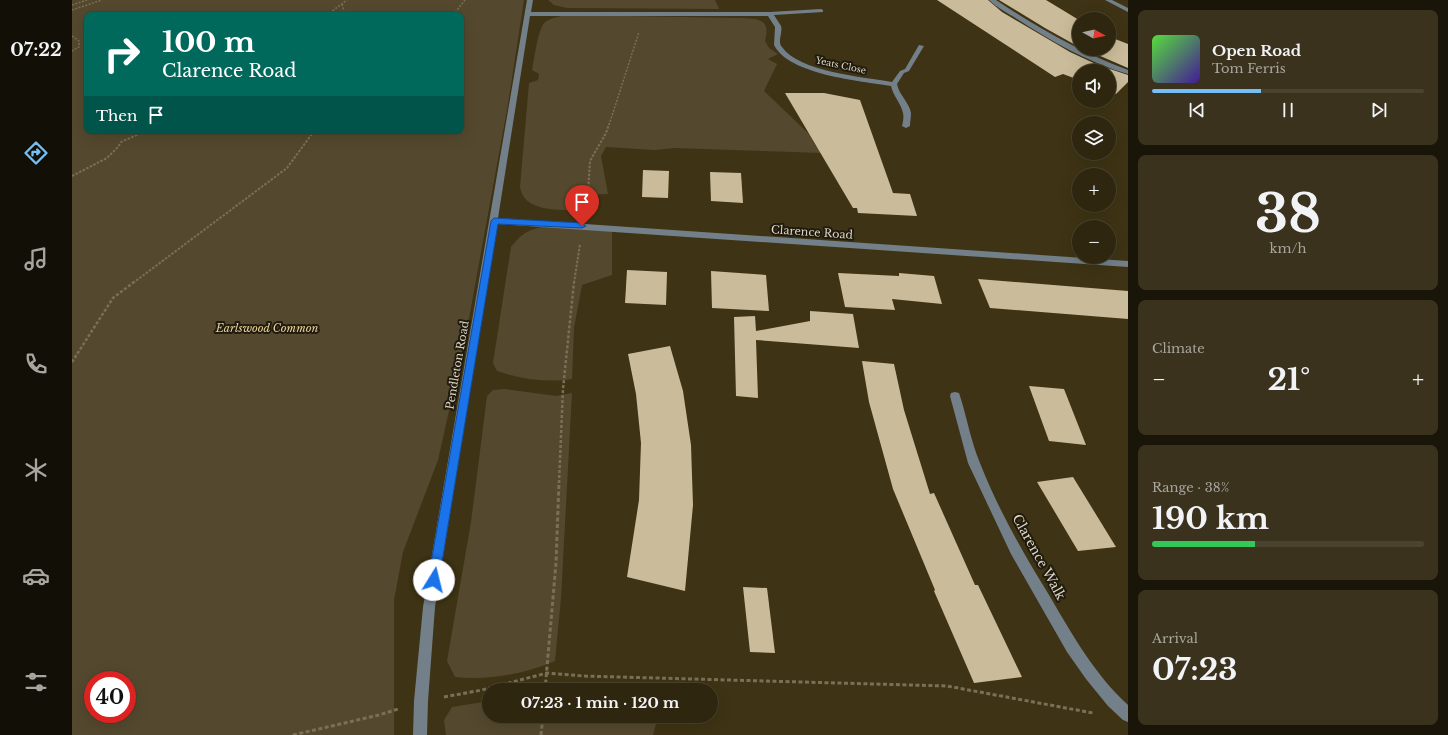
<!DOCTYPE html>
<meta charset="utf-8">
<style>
:root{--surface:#2e260f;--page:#3a321d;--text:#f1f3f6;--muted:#a7a59e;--line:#49432f;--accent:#74c0f6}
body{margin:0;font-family:"Libre Baskerville",serif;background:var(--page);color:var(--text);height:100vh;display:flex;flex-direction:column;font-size:15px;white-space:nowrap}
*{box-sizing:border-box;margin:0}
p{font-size:13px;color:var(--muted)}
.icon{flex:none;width:22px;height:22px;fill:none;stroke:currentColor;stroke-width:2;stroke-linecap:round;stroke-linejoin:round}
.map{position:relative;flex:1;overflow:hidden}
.panel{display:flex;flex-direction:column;gap:10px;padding:10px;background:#191508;width:320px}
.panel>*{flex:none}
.guide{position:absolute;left:12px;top:12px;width:380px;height:122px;border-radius:8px;box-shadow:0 4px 16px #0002,0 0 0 1px var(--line);background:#00695c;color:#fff;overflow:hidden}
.needle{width:26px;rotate:98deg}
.controls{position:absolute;left:1000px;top:12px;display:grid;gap:8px}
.controls a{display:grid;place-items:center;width:44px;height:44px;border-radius:50%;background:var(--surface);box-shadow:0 4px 16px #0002,0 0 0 1px var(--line);font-size:20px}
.speed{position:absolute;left:12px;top:671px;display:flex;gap:8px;font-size:20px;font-weight:700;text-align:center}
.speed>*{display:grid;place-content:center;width:52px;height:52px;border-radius:50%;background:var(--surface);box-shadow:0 4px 16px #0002,0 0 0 1px var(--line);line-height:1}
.speed .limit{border:6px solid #d22;background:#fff;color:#111}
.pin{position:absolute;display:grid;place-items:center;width:34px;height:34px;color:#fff;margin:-41px -17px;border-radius:50% 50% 50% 0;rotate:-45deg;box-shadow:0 0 4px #0007}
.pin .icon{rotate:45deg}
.me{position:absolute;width:44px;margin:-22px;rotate:9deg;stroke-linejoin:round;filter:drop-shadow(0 0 3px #0008)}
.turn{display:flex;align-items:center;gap:14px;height:84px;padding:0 12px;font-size:18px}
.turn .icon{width:52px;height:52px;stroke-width:2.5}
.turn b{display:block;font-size:28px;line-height:34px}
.then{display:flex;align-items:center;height:38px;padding:0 12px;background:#0003;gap:8px;font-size:15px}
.big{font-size:30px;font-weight:700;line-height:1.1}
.panel .tile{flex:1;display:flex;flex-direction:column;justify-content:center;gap:6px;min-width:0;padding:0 14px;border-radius:8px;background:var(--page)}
.panel .dial{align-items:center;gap:0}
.dial b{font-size:52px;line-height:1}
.song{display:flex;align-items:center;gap:12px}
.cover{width:48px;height:48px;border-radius:6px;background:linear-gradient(135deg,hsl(110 70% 55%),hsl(260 70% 35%))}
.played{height:4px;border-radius:2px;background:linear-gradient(90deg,var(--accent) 40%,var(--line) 40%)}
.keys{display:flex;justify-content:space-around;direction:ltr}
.heat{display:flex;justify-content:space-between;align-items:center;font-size:22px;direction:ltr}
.charge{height:6px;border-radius:3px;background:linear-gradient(90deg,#34c759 38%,var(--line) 0)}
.trip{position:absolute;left:410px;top:683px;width:236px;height:40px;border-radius:20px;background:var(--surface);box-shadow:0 4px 16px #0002,0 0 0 1px var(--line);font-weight:700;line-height:40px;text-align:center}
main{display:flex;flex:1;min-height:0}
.tab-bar{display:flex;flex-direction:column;width:72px;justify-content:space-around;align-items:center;background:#120f06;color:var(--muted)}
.tab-bar .icon{width:28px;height:28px}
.tab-bar .selected{color:var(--accent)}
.tab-bar b{font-size:18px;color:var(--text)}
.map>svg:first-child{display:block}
.green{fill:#54492e;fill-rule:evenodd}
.building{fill:#cabc9a}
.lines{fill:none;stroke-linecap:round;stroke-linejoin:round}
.path-far3{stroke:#797056;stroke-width:1.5;stroke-dasharray:2 1.5;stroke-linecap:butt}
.path-far2{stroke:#797056;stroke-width:2;stroke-dasharray:2.5 1.5;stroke-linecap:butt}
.path-far1{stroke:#797056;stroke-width:2.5;stroke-dasharray:3 2;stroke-linecap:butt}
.path{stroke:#797056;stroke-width:3;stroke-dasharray:4 2.5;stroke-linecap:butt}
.minor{fill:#73808a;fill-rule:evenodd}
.route{fill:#1a73e8;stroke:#114b97}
.labels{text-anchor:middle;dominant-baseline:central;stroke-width:4;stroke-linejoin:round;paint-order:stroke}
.far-street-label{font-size:9px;fill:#ddd6c5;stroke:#201b0e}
.street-label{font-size:11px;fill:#ddd6c5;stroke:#201b0e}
.park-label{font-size:11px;font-style:italic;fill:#ebd499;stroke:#201b0e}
.near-street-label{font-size:13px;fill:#ddd6c5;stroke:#201b0e}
</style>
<main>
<nav class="tab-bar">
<b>07:22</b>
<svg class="icon selected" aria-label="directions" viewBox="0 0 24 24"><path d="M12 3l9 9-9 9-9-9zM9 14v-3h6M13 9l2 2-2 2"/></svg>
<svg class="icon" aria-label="music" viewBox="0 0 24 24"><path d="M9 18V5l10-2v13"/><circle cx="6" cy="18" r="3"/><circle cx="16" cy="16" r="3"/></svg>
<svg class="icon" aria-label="phone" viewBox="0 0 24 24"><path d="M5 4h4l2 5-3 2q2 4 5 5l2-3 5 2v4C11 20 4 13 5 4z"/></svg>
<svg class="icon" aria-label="climate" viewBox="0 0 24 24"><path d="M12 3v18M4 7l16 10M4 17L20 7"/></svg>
<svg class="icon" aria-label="car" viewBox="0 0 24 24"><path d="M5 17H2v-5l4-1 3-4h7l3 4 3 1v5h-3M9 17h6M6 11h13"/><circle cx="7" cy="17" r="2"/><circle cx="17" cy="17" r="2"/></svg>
<svg class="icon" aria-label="filters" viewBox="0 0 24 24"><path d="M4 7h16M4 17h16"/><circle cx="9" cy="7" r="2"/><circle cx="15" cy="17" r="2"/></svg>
</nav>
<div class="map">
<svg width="1056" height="735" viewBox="0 0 1056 735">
<rect width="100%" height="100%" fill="#3e3314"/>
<!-- green -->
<g class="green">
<path d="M0 0H452L436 104 394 335 366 460 331 552 322 600V735H0ZM15 15H389V131H15ZM21 680H55V714H21Z"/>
<path d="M476 0H643L647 9 495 8 482 5Z"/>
<path d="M493 15 670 18C687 19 699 19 693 41L697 48 706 54 696 59 705 64 692 91 737 134 744 146 751 153 602 148 583 150 534 147 529 156 536 194 515 195 508 211C488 209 452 213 448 187L457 83 466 80 467 74 460 70C462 61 466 28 473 22 479 18 486 17 493 15Z"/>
<path d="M473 226 540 230V275L510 285 502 328 500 379C476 383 448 379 425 371L421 363 439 247C450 233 456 230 473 226Z"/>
<path d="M433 389 484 396 500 393 489 598 483 661C452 674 416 681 383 677L375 661 399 522 415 396 421 390Z"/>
<path d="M417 701V716H586L581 735H374L372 720 380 707Z"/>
</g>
<!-- building -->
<g class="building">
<path d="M865 0H916L930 12 998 52 1026 65 1056 75V82L1044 94 1037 92V71H1007V80L991 74 983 77Z"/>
<path d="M927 0H974L1007 20V47L973 28Z"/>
<path d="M1038 37 1056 44V68L1012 49H1037Z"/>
<path d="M713 93H752L788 100 821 193 838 194 845 216 786 213 785 208H781Z"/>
<path d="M571 170 597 171 596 198 570 197Z"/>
<path d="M638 172 669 173 671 203 639 201Z"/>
<path d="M555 270 595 272 594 305 553 303Z"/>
<path d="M639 271 694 275 697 311 640 308Z"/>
<path d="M766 273 827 276V273L862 276 870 304 820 299 823 310 773 307Z"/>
<path d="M906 279 1056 291V319L918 308Z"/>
<path d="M738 311 781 314 787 348 684 340 686 398 664 396 662 317 683 316 684 331 738 321Z"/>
<path d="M598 346 611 391 619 445 621 505 613 591 555 577 567 500 569 443 564 394 556 354Z"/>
<path d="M790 361 822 364 832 410 858 494 862 493 903 585H906L950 677 902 683 862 591 863 590 821 489 797 402Z"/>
<path d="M957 386 992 389 1014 445 977 441Z"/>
<path d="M1001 477 1044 547 1006 551 965 482Z"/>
<path d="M671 587 695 588 703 653 678 652Z"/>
</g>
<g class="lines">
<!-- path-far3 -->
<g class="path-far3">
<path d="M270 4 273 15"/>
<path d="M0 5 15 0"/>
<path d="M0 10 30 0"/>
<path d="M255 15 275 0"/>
<path d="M381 15 393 0"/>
<path d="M0 36 7 41V47L0 51"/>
<path d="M537 125 567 32"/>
</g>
<!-- path-far2 -->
<g class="path-far2">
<path d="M0 176 35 158 46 147 49 142 74 131"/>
<path d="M515 208 518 161 534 133 537 124"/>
<path d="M61 283 215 168 242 131"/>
<path d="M502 283 508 244"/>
</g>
<!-- path-far1 -->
<g class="path-far1">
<path d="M0 362 41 298 62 282"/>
<path d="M487 483 491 389 502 282"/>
</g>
<!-- path -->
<g class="path">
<path d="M473 690 484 563 487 482"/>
<path d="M372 697 410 690 475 673 511 676 875 686 1021 713"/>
<path d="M221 735 307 715 326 709"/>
<path d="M469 735 471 716"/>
</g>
<!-- minor -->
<g class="minor">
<path d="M455 0H461L459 12H698L749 9 751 10V12L702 15C704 19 707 22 709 26 711 33 705 41 710 47 727 72 792 77 820 82L828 71 833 69 847 45 852 46 837 71 832 73 825 84C827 95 837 102 839 113 839 117 838 122 838 126L834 128 830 126C831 122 832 117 831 113 829 103 821 96 819 86 789 81 717 75 702 45L703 27 696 16H458L426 218 1056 261V267L425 224 363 607 356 701 355 735H341L342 701 351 607Z"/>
<path d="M917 0H924C966 28 1009 52 1056 70V74C1017 63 979 41 945 19 936 13 925 8 917 0Z"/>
<path d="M1033 0H1040L1056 8V12Z"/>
<path d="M883 392 887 393 888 396C895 418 899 442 908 463 926 509 951 553 977 595 1000 634 1022 674 1056 705V722L1051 720 1036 706 1014 679 995 652 939 554 896 463 878 396 879 393Z"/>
</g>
</g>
<!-- route -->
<path class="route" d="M422 218 510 223 514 226 510 228 426 224 367 580 366 584 362 586 358 584 356 580 419 221Z"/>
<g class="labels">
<!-- far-street labels -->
<g class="far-street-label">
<text transform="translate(769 65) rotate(12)">Yeats Close</text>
</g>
<!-- street labels -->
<g class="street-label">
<text transform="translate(740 232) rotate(4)">Clarence Road</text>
<text transform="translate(385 365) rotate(-80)">Pendleton Road</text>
</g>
<!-- park labels -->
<g class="park-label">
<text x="195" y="328">Earlswood Common</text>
</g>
<!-- near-street labels -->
<g class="near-street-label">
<text transform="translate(967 557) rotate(61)">Clarence Walk</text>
</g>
</g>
</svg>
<div class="controls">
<a><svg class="needle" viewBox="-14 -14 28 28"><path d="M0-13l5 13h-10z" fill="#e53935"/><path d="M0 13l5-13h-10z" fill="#a7a59e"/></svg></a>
<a><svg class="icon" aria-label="sound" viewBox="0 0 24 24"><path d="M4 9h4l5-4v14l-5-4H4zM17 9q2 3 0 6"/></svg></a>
<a><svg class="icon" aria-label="layers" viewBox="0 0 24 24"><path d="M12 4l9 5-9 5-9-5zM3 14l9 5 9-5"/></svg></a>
<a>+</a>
<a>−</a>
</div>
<div class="speed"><div class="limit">40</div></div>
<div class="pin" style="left:510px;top:226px;background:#d93025"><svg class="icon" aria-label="arrive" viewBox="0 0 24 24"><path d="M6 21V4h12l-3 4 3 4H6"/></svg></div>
<svg class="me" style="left:362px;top:580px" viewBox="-20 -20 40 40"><circle r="19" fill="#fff"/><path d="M0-13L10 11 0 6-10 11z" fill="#1a73e8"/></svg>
<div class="trip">07:23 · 1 min · 120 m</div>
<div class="guide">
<div class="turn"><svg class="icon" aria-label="right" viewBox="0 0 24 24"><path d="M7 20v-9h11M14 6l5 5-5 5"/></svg><div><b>100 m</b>Clarence Road</div></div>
<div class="then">Then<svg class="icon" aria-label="arrive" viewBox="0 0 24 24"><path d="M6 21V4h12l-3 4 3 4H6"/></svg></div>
</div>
</div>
<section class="panel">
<div class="tile">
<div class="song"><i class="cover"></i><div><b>Open Road</b><p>Tom Ferris</p></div></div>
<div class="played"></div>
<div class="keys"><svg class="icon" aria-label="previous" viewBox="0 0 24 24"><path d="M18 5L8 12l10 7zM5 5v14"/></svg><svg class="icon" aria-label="pause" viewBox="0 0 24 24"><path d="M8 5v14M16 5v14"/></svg><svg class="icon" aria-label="next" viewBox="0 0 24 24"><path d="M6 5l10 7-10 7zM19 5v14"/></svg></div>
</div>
<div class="tile dial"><b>38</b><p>km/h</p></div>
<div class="tile"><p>Climate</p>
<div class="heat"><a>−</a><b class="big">21°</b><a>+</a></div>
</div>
<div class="tile"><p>Range · 38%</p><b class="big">190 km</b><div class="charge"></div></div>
<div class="tile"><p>Arrival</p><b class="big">07:23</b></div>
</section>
</main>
